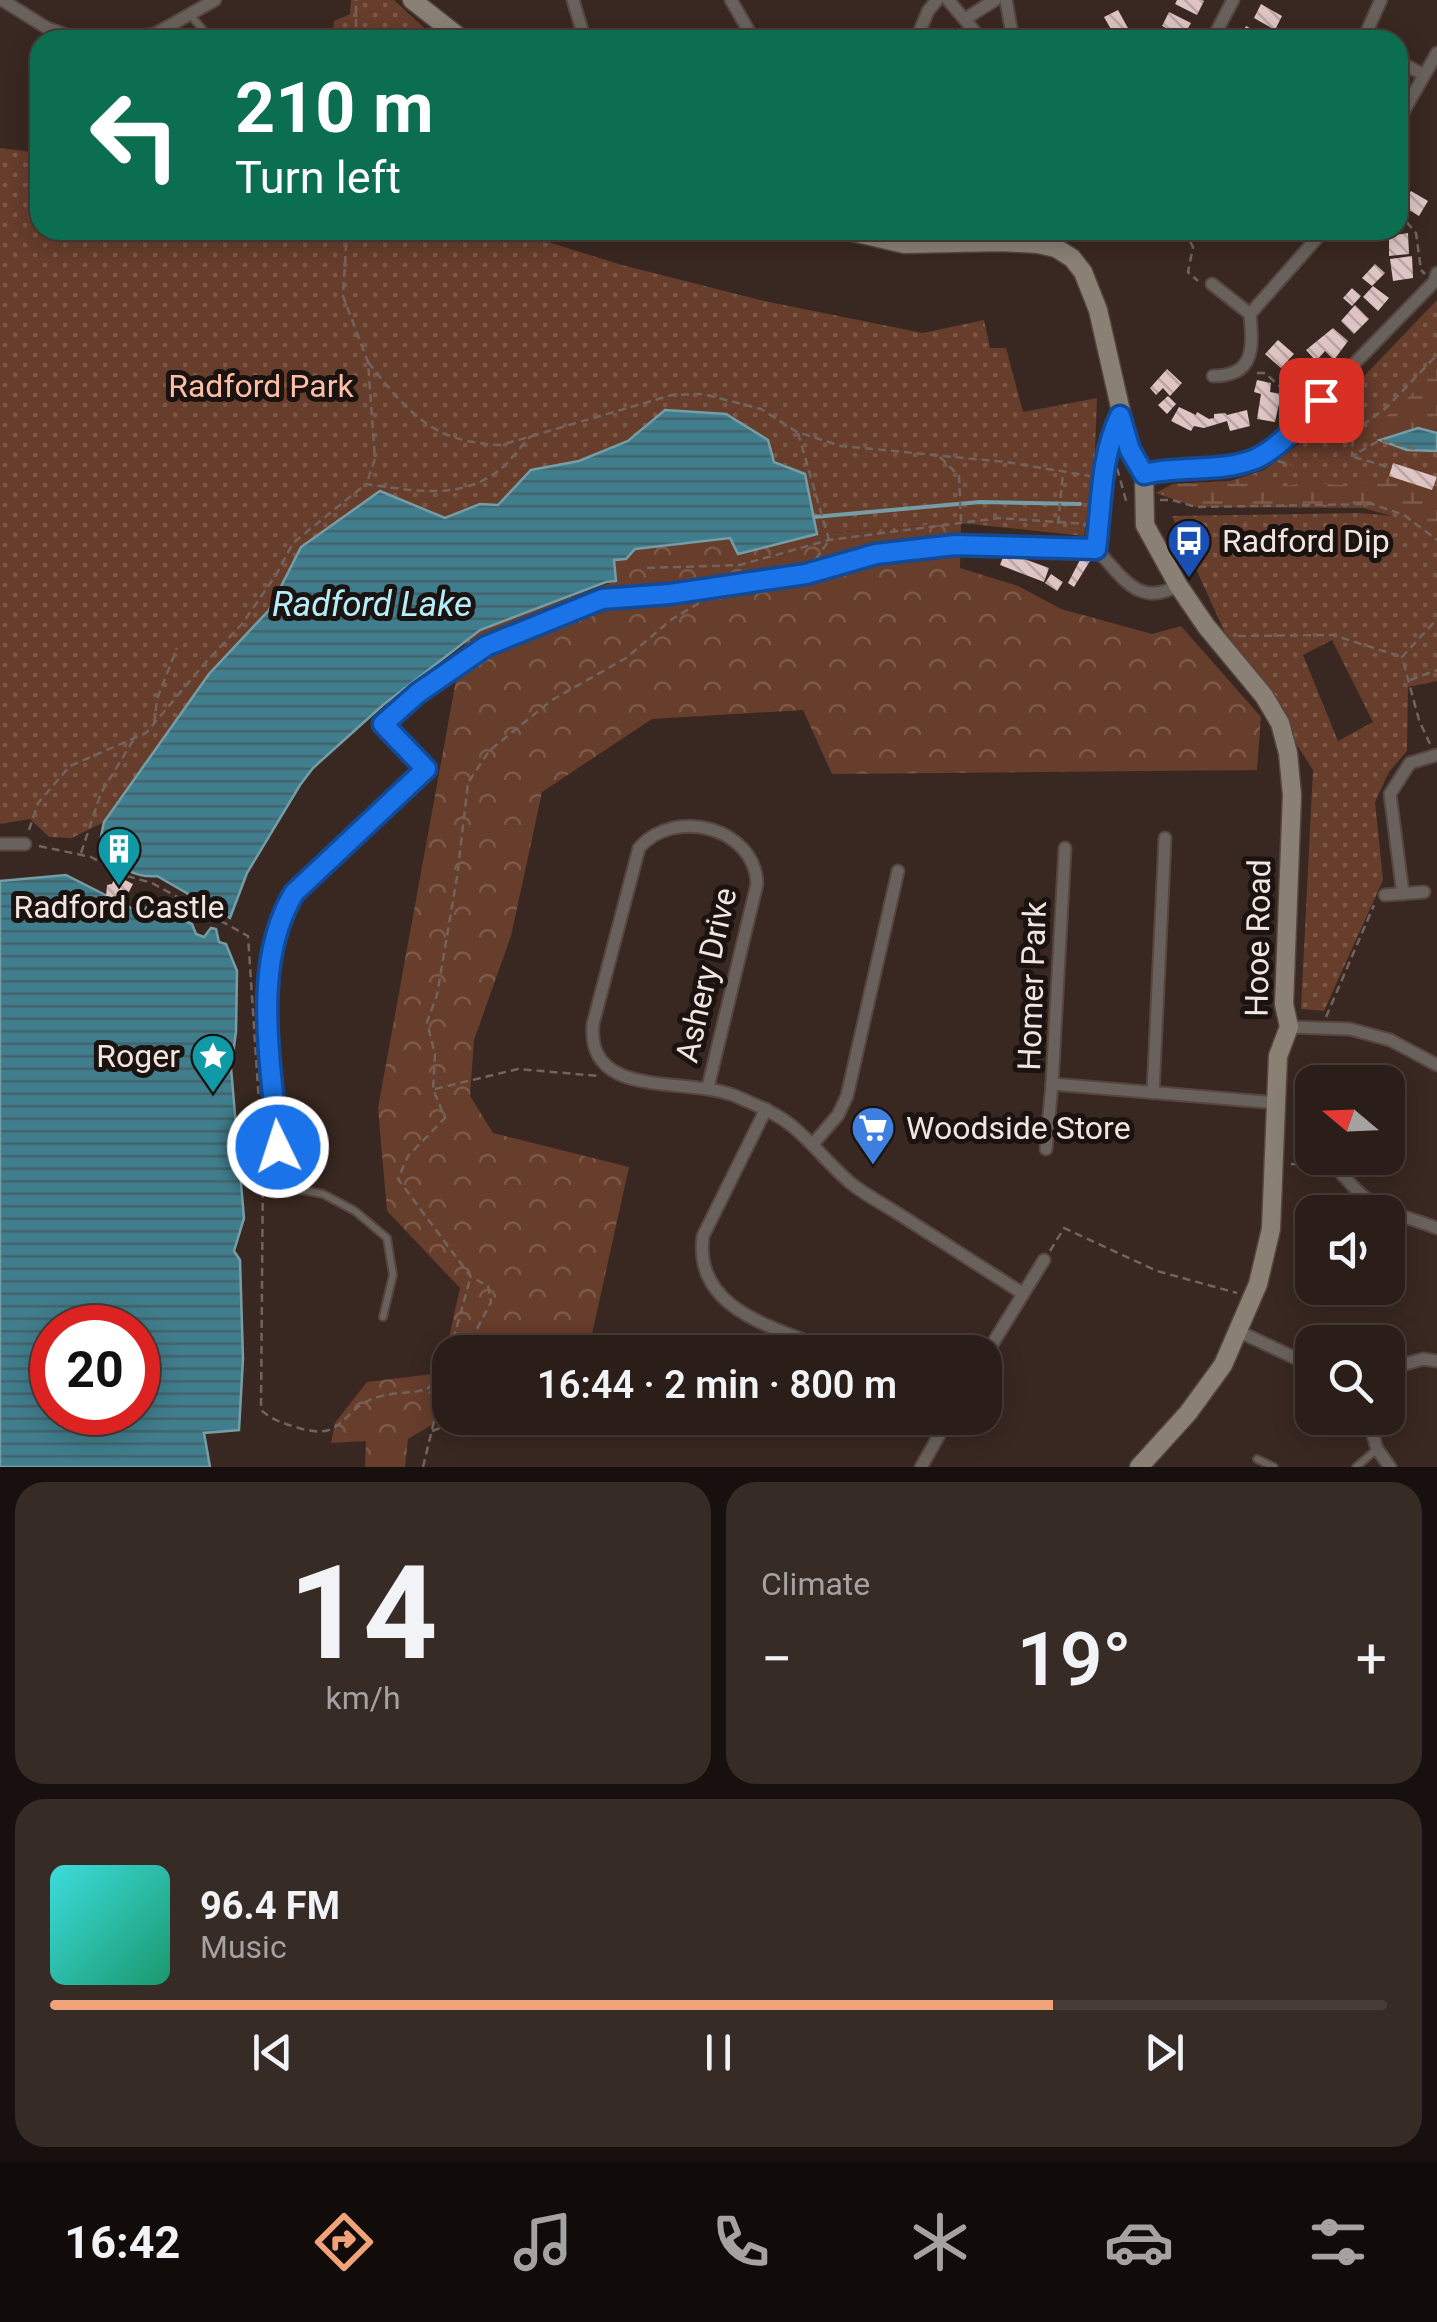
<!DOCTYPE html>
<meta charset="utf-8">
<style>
:root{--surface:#2b1e19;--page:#372b26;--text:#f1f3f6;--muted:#a6a2a2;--line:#473c38;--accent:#f0a279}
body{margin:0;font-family:Roboto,sans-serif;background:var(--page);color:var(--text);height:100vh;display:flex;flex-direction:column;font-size:38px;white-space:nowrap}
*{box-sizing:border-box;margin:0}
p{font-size:32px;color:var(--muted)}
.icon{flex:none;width:55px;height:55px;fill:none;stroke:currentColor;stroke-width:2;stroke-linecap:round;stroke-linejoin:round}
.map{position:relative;height:1467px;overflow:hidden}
.side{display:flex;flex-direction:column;gap:15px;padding:15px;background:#18100e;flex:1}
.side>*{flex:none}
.top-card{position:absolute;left:30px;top:30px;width:1378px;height:210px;border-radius:30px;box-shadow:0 5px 25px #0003,0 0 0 2px var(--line);background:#0b6e4f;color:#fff;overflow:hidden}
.needle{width:65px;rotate:289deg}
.tools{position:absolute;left:1295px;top:1065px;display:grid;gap:20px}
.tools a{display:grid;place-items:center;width:110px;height:110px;border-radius:20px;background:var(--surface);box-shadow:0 5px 25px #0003,0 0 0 2px var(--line);font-size:50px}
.speed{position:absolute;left:30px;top:1305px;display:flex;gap:20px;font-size:50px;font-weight:700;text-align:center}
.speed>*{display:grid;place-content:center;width:130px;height:130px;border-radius:50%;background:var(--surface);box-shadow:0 5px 25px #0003,0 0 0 2px var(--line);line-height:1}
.speed .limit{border:15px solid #d22;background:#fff;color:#111}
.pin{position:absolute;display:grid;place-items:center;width:85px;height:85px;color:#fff;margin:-42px;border-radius:20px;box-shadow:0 5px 15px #0006}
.me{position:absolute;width:110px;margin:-55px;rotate:356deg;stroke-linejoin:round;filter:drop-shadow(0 0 8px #0008)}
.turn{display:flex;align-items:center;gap:35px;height:210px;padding:0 40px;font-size:45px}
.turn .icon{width:130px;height:130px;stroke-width:2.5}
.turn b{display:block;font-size:70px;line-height:85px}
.big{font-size:75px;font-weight:600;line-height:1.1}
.side .tile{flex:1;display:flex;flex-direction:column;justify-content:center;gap:15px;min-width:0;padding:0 35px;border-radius:30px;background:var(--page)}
.side .dial{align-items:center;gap:0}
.dial b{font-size:130px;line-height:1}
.song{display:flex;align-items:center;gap:30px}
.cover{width:120px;height:120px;border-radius:15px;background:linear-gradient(135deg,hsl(180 70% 55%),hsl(160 70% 35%))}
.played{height:10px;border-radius:5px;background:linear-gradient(90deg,var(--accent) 75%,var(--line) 75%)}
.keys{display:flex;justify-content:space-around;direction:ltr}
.heat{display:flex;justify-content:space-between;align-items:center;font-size:55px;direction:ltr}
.side .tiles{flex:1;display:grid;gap:15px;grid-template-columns:1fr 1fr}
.tile:last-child{grid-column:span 2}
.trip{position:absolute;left:432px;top:1335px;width:570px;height:100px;border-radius:30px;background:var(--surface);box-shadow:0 5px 25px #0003,0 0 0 2px var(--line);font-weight:600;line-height:100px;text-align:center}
.dock{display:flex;height:160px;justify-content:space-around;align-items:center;background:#110c0a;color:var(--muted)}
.dock .icon{width:70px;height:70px}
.dock .current{color:var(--accent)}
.dock b{font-size:45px;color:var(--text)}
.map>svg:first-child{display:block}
.grass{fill:url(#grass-dots);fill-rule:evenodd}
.forest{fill:url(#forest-crowns)}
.wetland{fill:url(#wetland-marsh)}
.water{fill:url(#water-rules);stroke:#759da6;stroke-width:2.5;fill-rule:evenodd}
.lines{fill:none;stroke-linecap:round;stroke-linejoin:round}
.stream{stroke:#759da6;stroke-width:4}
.building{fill:url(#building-back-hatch)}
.lane-casing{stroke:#574640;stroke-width:10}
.street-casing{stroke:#574640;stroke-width:15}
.secondary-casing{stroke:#574640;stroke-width:21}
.path{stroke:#73635d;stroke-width:2.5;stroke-dasharray:8 5;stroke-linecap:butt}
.lane{stroke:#69625c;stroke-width:6}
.street{stroke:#69625c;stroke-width:11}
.secondary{stroke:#8a8076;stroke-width:18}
.route-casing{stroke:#114b97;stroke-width:25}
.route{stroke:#1a73e8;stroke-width:18}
.labels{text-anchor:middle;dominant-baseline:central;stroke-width:10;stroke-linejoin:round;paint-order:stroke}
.park-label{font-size:32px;fill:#fcbea7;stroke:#1b1310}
.poi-label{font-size:32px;fill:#f2e5e1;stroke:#1b1310;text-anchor:start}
.street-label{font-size:32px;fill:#f2e5e1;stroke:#1b1310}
.water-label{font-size:35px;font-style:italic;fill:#b6edfb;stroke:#1b1310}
</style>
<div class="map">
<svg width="1437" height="1467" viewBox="0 0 1437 1467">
<defs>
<pattern id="grass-dots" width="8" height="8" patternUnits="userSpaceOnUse" patternTransform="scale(2.5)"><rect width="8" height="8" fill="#673d2c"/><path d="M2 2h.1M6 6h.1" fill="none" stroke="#7d594a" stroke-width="1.8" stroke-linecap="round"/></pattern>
<pattern id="forest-crowns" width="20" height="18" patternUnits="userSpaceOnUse" patternTransform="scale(2.5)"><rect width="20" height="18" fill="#673d2c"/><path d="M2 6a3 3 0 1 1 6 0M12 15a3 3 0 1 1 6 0" fill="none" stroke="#7d594a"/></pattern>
<pattern id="wetland-marsh" width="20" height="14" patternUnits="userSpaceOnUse" patternTransform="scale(2.5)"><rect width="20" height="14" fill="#673d2c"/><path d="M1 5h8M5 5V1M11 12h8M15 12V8" fill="none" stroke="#7d594a"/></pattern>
<pattern id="water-rules" width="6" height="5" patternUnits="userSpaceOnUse" patternTransform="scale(2.5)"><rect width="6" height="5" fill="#407e8d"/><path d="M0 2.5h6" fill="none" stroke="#44646c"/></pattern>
<pattern id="building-back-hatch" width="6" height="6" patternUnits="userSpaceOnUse" patternTransform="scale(2.5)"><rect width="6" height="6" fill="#dec5c4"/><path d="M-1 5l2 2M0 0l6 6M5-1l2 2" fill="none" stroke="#b9a5a4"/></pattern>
</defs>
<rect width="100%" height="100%" fill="#392821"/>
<!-- grass -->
<g class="grass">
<path d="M351 0H394L437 40H333L334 21 350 14Z"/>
<path d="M0 148 40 153V230H510L622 265 764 301 923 333 984 320 990 348H1006L1023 412 1097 398 1094 477 1084 536 961 523 817 534 805 474 665 410 628 441 579 461 531 470 498 505 480 504 445 518 415 505 301 548 269 610 209 674 104 822 72 838 49 837 30 819 0 824Z"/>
<path d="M1437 300V681L1408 687 1407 751 1389 772 1375 802 1383 880 1324 1011 1301 1009 1313 770 1225 633 1172 516 1360 513 1392 516 1363 508 1196 507 1156 493 1173 484 1230 481 1264 470 1299 444ZM1332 640 1373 722 1338 741 1303 655Z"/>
</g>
<!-- forest -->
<path class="forest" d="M961 523 960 568 1018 586 1061 609 1152 634 1181 626 1261 717 1257 770 832 774 803 710 652 719 542 792 511 936 474 1040 470 1096 493 1133 629 1167 588 1352H450V1414L408 1439 405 1467H365L366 1441 331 1443 335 1423 367 1382 441 1373 460 1288 387 1211 378 1108 461 653 467 639 480 630 616 581 614 560 635 549 730 538 738 553 817 534Z"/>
<!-- wetland -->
<g class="wetland">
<path d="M1437 368V433C1420 424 1397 433 1380 440L1372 427 1399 407Z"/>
<path d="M1437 450V540L1404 515 1372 504 1196 507 1156 493 1173 484 1230 481 1254 475 1279 487 1311 482 1338 485 1385 482 1389 476 1432 490 1437 477Z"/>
</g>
<!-- water -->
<g class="water">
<path d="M665 410 726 414 768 440 774 462 805 474 817 534 738 554 730 538 635 549 626 559 614 560 616 581 606 582 480 630 383 705 313 768 300 785 247 873 230 918 157 876C134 879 116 864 98 851L104 822 209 674 269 610 301 547 380 491 445 518 480 504 498 505 531 470 579 461 628 441Z"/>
<path d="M1418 428 1437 433V451L1407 450 1380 440Z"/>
<path d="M66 875 141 913 148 906 192 924 196 934 204 937 211 928 216 929 219 942 226 944 237 971 236 1032 231 1068 244 1218 234 1251 240 1260 243 1359 239 1430 204 1433 210 1467H0V881ZM52 1328H138V1412H52Z"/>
</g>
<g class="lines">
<!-- stream -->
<path class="stream" d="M814 517 980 502 1080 504"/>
</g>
<!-- building -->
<g class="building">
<path d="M1177 0H1202L1204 1 1197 15 1175 4Z"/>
<path d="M1261 4 1282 16 1275 30 1254 18Z"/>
<path d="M1118 10 1129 30 1116 38 1104 17Z"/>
<path d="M1169 12 1191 23 1183 37 1162 26Z"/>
<path d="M1246 26 1267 37 1266 40H1239Z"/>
<path d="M1411 191 1428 201 1419 216 1402 206Z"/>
<path d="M1408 233 1409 254 1389 256V236Z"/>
<path d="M1412 256 1413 278 1393 281 1390 259Z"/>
<path d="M1375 264 1385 273 1372 286 1362 278Z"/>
<path d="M1373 286 1389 298 1378 311 1363 297Z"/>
<path d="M1352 288 1361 296 1352 306 1343 298Z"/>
<path d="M1355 305 1369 319 1354 334 1341 321Z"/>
<path d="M1333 328 1348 341 1334 360 1325 351 1316 361 1306 350Z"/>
<path d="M1278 340 1294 354 1281 368 1265 354Z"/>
<path d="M1295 360 1319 364 1317 381 1292 377Z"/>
<path d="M1167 369 1182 383 1170 396 1163 388 1156 395 1150 388Z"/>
<path d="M1257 380 1271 383 1270 392 1281 394 1275 422 1257 419 1261 394 1254 392Z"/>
<path d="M1168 396 1176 404 1167 414 1158 405Z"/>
<path d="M1179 407 1196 415 1197 412 1209 419 1214 418V414L1225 413 1227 415 1247 410 1250 426 1230 431 1227 421 1204 428 1194 426 1191 431 1171 421Z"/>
<path d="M1393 463 1437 477 1432 490 1389 476Z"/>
<path d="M1005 552 1049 568 1044 582 1000 565Z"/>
<path d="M1082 556 1090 561 1074 587 1068 583Z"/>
<path d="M1051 574 1063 582 1057 591 1045 583Z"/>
<path d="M119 867 129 872 125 880 133 884 122 905 106 897 107 885 112 884Z"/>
</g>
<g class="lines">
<defs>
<g id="lane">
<path d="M190 15 212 40"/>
<path d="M383 1317 393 1275 387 1238 355 1211 323 1194 280 1186 267 991 279 918 294 893 427 769 383 723 418 693 486 646 602 599 670 594 806 574 876 554 955 545 1094 549"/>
<path d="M606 1420 617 1418"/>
<path d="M1257 1459 1274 1467"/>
<path d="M1356 1467 1377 1449"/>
</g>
<g id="street">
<path d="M2 0 47 28 80 40"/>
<path d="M573 0 585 40"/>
<path d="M731 0 754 40"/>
<path d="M948 0 982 40"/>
<path d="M1006 0 1013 40"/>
<path d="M965 19 995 0"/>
<path d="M122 40 155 34 215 0"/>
<path d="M916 40 928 11 937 0"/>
<path d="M1212 40 1233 0"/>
<path d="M1363 40 1381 0"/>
<path d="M1398 61 1424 75"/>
<path d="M1398 121 1437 53"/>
<path d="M1056 248 1058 230"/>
<path d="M1212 284 1250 314"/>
<path d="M1213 376C1255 376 1253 348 1250 314L1324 230"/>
<path d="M1120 415C1100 458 1102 503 1096 549 1122 576 1139 609 1178 585"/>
<path d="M1144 474C1186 463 1231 472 1270 450L1434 282 1437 273"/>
<path d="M0 844H25"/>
<path d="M1065 848 1052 1084 1277 1103"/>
<path d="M1403 894 1390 794 1410 763 1437 755"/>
<path d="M1385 895 1424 892"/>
<path d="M1289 1027 1350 1029 1390 1040 1437 1065"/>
<path d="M708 1087 757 884C755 827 674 807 639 848L593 1024C586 1102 689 1075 738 1097 756 1105 776 1113 792 1126 814 1144 831 1167 853 1185 869 1197 888 1207 905 1218 944 1243 983 1268 1022 1293"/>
<path d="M1153 1093 1165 838"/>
<path d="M766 1109 703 1236C693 1312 778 1328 835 1352"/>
<path d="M813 1144 838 1115 847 1096 898 871"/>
<path d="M1046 1149 1052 1084"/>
<path d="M1334 1162C1367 1211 1385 1209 1437 1228"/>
<path d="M1343 1176 1357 1166"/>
<path d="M1240 1332 1312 1366"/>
<path d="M1340 1341 1344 1342"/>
<path d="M985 1356 1044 1260"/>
<path d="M1388 1369 1423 1359 1437 1361"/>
<path d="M1368 1418 1377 1449 1390 1467"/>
<path d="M921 1467 949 1418"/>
</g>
<g id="secondary">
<path d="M412 0 463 40"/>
<path d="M844 230 904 244 1001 242 1038 244 1056 248 1072 258 1083 272 1098 310 1130 451 1144 474 1145 525 1178 585 1206 626 1264 696 1280 723 1288 753 1292 795 1284 1004 1289 1027 1278 1056 1271 1229 1258 1284 1223 1365 1188 1413 1139 1467"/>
</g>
</defs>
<!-- lane casing -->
<use href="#lane" class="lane-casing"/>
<!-- street casing -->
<use href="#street" class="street-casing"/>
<!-- secondary casing -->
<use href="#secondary" class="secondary-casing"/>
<!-- path -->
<g class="path">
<path d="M356 40V0"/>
<path d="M1398 212 1416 233 1421 270 1425 274"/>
<path d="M347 230 343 296 368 362 375 459 367 482"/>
<path d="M1184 230 1193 247 1188 272 1198 281"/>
<path d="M368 362C408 412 432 443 501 445L672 395 703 394 761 409 797 432 841 446 1006 462 1090 476"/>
<path d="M1257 373H1265L1287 393H1306"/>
<path d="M798 433 829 540"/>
<path d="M1415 449 1380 440 1352 456 1353 432 1387 407 1437 355"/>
<path d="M940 457 959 476 961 521"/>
<path d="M1354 457 1392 468"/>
<path d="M1278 461 1291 465"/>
<path d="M1117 468 1127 504"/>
<path d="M1160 500H1172L1196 507 1372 504 1404 515 1437 540"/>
<path d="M1058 524 1063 473"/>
<path d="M815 560 828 542"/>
<path d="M647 568 740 565 829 540 999 518 1086 524"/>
<path d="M1238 636 1333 635 1402 657"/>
<path d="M1410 680 1437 670"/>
<path d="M154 724 157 699 177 648"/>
<path d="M1430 744 1419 720 1402 657 1437 619"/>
<path d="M29 830 38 803 70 766 146 733 206 662 242 624 276 575 293 543 366 484C410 490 459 501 498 471 510 462 520 447 531 436"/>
<path d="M39 846 91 857 117 872"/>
<path d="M81 853 101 793 134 739"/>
<path d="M127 876 152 883 248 936 263 1163 261 1410C272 1420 282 1423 296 1427 346 1444 339 1408 378 1397 414 1387 416 1401 450 1373"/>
<path d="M1326 1017 1374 905"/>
<path d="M435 1089 518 1069 599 1076"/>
<path d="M1291 1164 1323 1165"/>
<path d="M1050 1251 1064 1228 1157 1271 1237 1293"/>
<path d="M465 1352 491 1302 488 1286 471 1277 398 1179 408 1156 445 1118 433 1089 435 1055 427 1022 437 995 457 877 468 783 489 751 552 700 626 658 672 619 701 602"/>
<path d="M443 1377 470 1279"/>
<path d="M432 1431 467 1418"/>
<path d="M423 1467 437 1409 436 1397 429 1392"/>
</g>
<!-- lane -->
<use href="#lane" class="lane"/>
<!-- street -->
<use href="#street" class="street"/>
<!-- secondary -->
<use href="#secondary" class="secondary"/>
</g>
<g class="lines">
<defs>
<path id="route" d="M278 1147C272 1066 250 966 294 893L426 769 383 724 418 693 486 646 602 599 670 594 806 574 876 554 955 545 1096 549C1102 503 1100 458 1120 416L1130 450 1144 474C1180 465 1221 473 1255 459 1282 447 1301 420 1321 400"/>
</defs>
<!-- route casing -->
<use href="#route" class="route-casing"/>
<!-- route -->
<use href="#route" class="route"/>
</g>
<!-- icons -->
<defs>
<symbol id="bus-pin" viewBox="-11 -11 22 30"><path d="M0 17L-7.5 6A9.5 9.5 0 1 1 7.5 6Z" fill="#1a4fb4" stroke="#1b1310"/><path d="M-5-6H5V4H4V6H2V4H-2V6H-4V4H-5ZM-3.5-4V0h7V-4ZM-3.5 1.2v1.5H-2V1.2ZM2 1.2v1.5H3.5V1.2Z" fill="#fff"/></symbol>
<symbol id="building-pin" viewBox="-11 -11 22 30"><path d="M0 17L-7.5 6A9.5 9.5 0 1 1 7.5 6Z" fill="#0f9aa8" stroke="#1b1310"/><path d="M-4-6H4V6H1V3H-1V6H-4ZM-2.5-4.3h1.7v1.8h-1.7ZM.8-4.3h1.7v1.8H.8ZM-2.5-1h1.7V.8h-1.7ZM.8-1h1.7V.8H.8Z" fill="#fff"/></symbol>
<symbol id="sight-pin" viewBox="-11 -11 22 30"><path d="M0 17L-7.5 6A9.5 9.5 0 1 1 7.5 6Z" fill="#0f9aa8" stroke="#1b1310"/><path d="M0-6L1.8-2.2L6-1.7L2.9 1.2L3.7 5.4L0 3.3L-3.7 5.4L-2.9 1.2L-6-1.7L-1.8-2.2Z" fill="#fff"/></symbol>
<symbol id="supermarket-pin" viewBox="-11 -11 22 30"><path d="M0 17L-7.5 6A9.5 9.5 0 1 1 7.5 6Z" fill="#3f7fe0" stroke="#1b1310"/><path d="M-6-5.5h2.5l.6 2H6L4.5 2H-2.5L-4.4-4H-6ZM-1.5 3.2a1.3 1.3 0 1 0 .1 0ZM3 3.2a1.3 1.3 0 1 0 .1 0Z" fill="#fff"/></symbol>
</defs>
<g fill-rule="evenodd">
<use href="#bus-pin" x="1164" y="516" width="50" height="68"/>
<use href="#building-pin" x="94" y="824" width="50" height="68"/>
<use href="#sight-pin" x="188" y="1031" width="50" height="68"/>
<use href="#supermarket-pin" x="848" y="1103" width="50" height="68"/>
</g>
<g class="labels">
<!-- park labels -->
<g class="park-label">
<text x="261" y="386">Radford Park</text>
</g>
<!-- poi labels -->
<g class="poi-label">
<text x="1222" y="541">Radford Dip</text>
<text x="119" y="907" text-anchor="middle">Radford Castle</text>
<text x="180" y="1056" text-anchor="end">Roger</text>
<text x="906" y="1128">Woodside Store</text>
</g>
<!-- street labels -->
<g class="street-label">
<text transform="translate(1258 938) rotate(-89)">Hooe Road</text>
<text transform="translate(706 975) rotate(-77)">Ashery Drive</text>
<text transform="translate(1032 986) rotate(-88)">Homer Park</text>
</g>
<!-- water labels -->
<g class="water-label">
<text x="372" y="604">Radford Lake</text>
</g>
</g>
</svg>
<div class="tools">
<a><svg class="needle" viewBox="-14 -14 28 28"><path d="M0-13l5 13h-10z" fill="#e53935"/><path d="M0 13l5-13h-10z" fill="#a6a2a2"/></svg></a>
<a><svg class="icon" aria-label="sound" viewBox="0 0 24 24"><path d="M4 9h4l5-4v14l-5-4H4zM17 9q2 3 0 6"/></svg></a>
<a><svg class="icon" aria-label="search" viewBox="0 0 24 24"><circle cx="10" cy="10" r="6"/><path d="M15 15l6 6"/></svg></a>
</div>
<div class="speed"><div class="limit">20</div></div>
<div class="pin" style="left:1321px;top:400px;background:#d93025"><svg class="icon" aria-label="arrive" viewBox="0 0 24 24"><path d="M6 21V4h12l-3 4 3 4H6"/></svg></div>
<svg class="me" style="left:278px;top:1147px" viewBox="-20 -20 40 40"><circle r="17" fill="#1a73e8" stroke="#fff" stroke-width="3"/><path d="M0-11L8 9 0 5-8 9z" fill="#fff"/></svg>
<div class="trip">16:44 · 2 min · 800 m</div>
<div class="top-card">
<div class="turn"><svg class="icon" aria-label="left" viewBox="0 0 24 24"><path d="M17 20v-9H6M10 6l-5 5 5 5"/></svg><div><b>210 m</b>Turn left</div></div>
</div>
</div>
<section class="side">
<div class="tiles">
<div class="tile dial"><b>14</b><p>km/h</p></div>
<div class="tile"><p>Climate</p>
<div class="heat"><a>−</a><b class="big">19°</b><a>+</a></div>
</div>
<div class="tile">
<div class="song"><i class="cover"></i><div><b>96.4 FM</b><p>Music</p></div></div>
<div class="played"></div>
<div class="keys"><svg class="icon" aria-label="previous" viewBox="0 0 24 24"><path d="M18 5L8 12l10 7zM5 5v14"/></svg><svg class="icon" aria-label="pause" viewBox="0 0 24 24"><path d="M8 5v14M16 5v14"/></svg><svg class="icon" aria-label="next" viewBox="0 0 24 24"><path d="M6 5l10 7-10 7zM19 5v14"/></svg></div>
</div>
</div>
</section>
<nav class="dock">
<b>16:42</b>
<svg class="icon current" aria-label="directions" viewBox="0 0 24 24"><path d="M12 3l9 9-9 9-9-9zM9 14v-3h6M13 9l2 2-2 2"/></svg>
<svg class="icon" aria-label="music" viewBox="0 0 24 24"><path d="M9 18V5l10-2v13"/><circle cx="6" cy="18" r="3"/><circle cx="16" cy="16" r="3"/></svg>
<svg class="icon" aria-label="phone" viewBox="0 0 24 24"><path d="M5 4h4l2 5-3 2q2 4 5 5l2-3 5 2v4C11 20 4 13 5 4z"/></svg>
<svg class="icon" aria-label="climate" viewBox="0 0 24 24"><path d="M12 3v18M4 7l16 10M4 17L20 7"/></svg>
<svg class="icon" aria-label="car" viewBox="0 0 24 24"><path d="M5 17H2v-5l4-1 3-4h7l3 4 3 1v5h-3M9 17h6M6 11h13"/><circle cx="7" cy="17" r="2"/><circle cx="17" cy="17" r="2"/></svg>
<svg class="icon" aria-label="filters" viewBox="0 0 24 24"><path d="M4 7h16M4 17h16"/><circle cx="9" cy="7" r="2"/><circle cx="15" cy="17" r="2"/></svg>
</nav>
